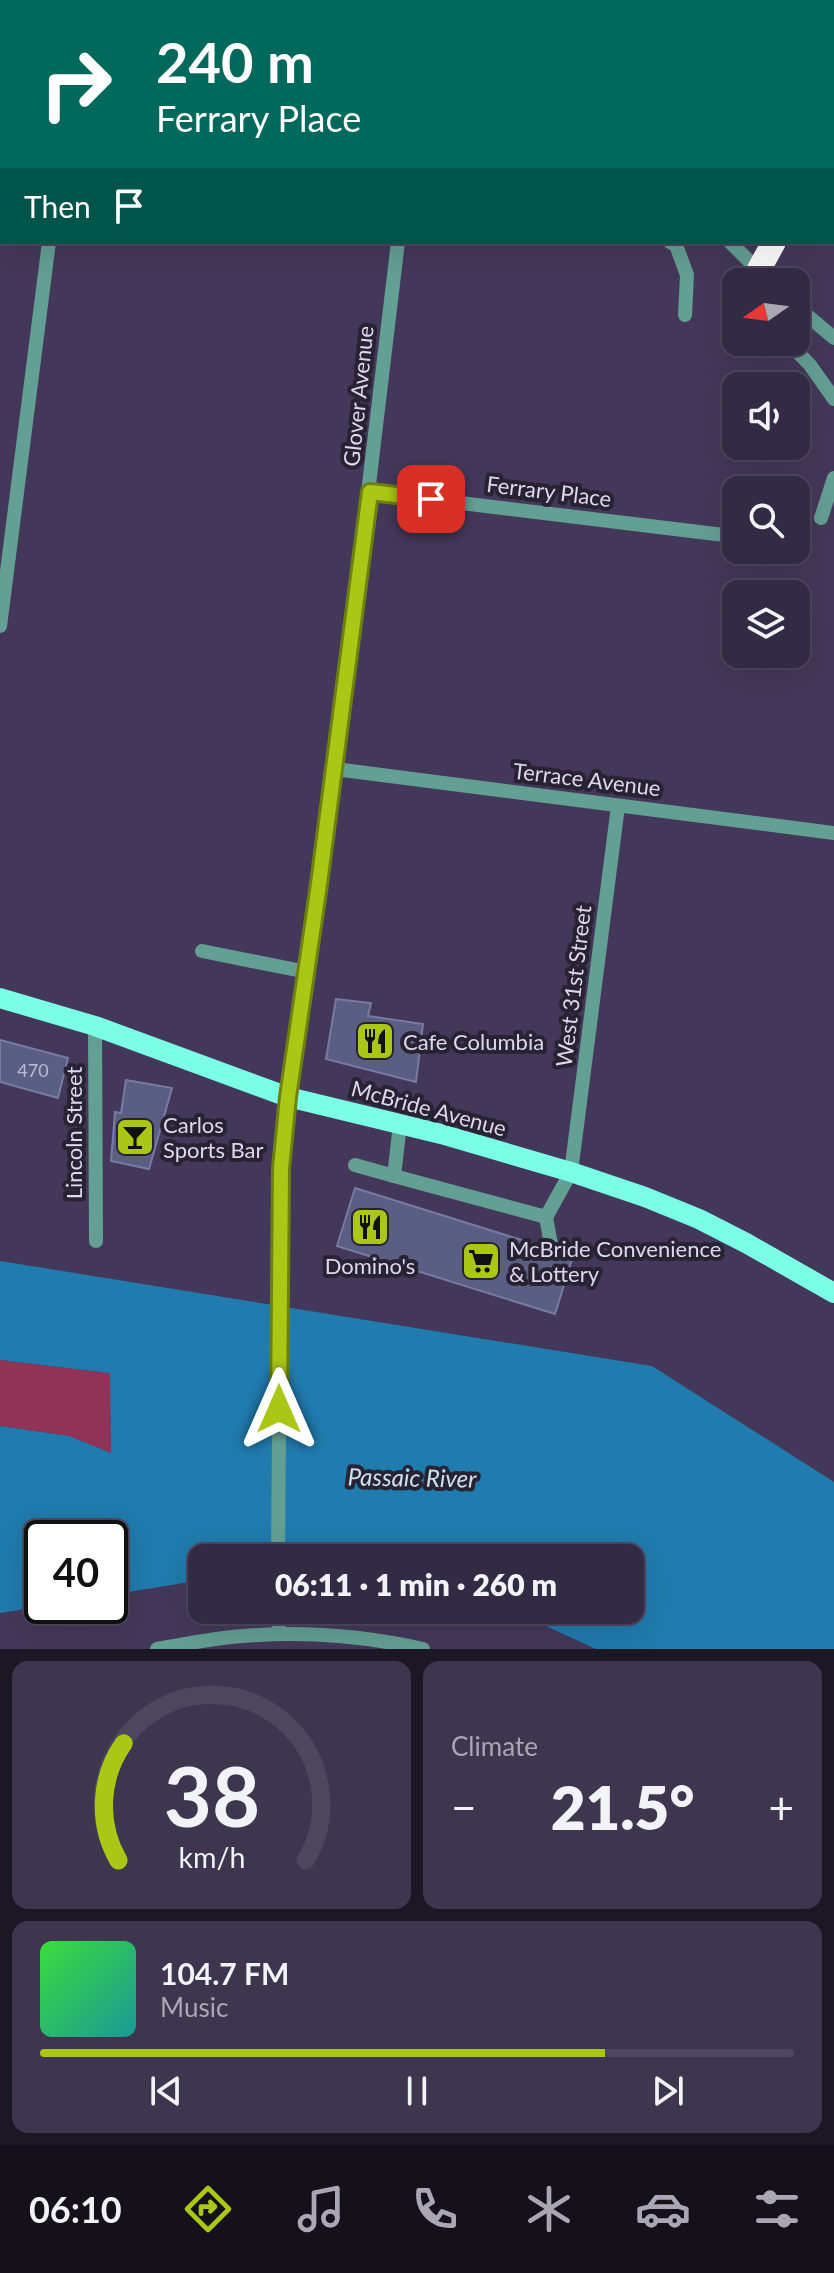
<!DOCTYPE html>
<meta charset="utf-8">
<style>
:root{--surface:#332a44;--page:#3e364f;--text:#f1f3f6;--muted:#a9a7b2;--line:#4e465d;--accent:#aac716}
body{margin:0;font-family:Lato,sans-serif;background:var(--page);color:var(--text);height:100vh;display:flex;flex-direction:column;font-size:30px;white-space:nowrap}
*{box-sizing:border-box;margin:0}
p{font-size:26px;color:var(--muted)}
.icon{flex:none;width:44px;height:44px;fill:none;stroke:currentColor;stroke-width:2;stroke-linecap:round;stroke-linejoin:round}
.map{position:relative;height:1649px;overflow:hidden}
.panel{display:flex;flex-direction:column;gap:12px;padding:12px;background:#1c1725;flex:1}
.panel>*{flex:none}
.banner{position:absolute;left:0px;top:0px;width:834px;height:244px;box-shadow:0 8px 32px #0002,0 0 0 2px var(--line);background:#00695c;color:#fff;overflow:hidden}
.needle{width:52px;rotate:256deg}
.buttons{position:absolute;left:722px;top:268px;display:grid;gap:16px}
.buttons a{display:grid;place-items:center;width:88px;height:88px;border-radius:16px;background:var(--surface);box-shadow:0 8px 32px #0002,0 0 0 2px var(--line);font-size:40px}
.speed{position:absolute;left:24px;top:1520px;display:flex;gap:16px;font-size:40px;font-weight:700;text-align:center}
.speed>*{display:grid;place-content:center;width:104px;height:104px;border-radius:50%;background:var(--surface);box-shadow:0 8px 32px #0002,0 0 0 2px var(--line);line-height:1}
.speed .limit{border:4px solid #111;border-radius:12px;background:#fff;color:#111}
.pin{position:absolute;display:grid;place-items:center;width:68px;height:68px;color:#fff;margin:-34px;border-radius:16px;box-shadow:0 4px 12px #0006}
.me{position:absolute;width:88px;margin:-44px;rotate:0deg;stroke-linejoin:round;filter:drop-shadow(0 0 6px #0008)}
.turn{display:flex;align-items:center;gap:28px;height:168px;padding:0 24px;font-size:36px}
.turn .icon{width:104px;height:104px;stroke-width:2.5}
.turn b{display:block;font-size:56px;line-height:68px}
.then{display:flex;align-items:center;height:76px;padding:0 24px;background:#0003;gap:16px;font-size:30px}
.big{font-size:60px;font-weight:800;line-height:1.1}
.panel .tile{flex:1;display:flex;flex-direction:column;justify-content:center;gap:12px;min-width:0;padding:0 28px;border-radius:16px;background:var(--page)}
.panel .dial{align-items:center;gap:0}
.dial svg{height:208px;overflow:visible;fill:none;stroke:var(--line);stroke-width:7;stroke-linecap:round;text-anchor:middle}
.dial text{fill:var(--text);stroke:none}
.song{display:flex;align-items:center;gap:24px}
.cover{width:96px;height:96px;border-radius:12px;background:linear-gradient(135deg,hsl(120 70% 55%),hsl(180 70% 35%))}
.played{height:8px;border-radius:4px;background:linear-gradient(90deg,var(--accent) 75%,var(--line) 75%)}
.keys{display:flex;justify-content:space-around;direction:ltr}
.heat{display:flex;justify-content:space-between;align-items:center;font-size:44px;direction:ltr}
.panel .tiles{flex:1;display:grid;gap:12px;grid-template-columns:1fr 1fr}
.tile:last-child{grid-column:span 2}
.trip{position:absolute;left:188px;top:1544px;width:456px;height:80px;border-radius:16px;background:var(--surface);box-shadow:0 8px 32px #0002,0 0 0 2px var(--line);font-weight:800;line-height:80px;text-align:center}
.tabs{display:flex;height:128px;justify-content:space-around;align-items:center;background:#14111b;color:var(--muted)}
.tabs .icon{width:56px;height:56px}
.tabs .on{color:var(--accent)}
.tabs b{font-size:36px;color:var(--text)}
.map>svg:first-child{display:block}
.green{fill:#903357}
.water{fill:#207bae}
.building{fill:#5b5e83;stroke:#777ba2;stroke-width:2}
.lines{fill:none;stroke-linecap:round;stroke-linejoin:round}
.minor{stroke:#649f93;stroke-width:14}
.major{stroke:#7cfee6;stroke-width:20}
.highway{stroke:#fff;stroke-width:24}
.route-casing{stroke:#6e810e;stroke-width:20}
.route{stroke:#aac716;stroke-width:14}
.labels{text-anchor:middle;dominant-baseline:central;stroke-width:8;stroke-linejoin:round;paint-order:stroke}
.number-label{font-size:18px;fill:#bdbad2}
.street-label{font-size:22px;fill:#ded8ed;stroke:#282332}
.poi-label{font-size:22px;fill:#ded8ed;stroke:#282332;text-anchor:start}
.water-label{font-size:24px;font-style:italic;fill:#cae1f2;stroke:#282332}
</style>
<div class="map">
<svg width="834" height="1649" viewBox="0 0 834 1649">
<rect width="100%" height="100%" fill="#44385a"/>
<!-- green -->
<path class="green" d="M0 1360 110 1373 111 1454 69 1436 0 1426Z"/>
<!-- water -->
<path class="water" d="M0 1261 652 1366 834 1482V1649H596L511 1610H630V1558H202V1580L110 1595V1538H42V1606H45L0 1613V1426L69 1436 111 1453 110 1373 0 1360Z"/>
<!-- building -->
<g class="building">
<path d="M336 999 371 1003 368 1016 423 1024 416 1082 326 1059Z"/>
<path d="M0 1040 68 1058 58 1098 0 1082Z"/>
<path d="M126 1080 172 1088 149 1169 111 1161 115 1112 121 1113Z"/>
<path d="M355 1188 573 1256 555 1314 337 1246Z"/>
</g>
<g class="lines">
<!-- minor -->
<g class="minor">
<path d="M78 2 79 0"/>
<path d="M428 2V0"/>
<path d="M0 85H2"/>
<path d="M670 242 676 245 687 275 685 315"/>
<path d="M730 242 770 282"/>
<path d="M796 306 834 338"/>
<path d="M788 342 810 365 834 399"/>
<path d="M370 492 724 535"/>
<path d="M821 518 834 478"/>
<path d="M0 626 49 242"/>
<path d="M335 769 834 833"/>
<path d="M202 951 307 972"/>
<path d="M95 1026 96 1241"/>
<path d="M400 1124 394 1176 546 1217 571 1172 618 806"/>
<path d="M355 1165 394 1176"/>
<path d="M546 1217 552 1250"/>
<path d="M278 1558 281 1168 288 1097 335 769 398 242"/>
<path d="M278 1610 279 1633"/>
<path d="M157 1649C185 1644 214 1638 243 1636 302 1631 365 1636 423 1649"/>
</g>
<!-- major -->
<path class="major" d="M0 998 95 1026 288 1097 441 1134 571 1172 645 1197 699 1219 746 1243 834 1293"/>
<!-- highway -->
<g class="highway">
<path d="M832 99 834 97"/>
<path d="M832 127 834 123"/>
<path d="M758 271 774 242"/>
</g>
</g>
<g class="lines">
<defs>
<path id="route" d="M279 1409 281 1168 288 1097 319 884 370 492 431 499"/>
</defs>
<!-- route casing -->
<use href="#route" class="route-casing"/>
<!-- route -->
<use href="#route" class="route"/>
</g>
<!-- icons -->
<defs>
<symbol id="restaurant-square" viewBox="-11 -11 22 22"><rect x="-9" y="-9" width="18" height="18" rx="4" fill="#aac716" stroke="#282332"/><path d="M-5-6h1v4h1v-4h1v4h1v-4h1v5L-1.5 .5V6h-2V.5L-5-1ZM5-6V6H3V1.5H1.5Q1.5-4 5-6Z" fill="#111"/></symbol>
<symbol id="bar-square" viewBox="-11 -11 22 22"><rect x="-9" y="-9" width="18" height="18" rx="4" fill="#aac716" stroke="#282332"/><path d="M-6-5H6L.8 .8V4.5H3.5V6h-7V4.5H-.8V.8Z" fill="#111"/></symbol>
<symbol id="supermarket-square" viewBox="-11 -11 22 22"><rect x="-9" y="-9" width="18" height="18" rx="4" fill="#aac716" stroke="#282332"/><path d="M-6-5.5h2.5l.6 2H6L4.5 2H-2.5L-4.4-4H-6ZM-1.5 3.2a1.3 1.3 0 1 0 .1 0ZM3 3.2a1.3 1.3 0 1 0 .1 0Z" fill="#111"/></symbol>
</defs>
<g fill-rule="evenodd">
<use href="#restaurant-square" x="353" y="1019" width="44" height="44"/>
<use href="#bar-square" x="113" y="1115" width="44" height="44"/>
<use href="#restaurant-square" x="348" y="1205" width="44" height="44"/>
<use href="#supermarket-square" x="459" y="1239" width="44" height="44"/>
</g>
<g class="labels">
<!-- number labels -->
<g class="number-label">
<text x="33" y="1070">470</text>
</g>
<!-- street labels -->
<g class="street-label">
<text transform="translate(358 396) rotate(-84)">Glover Avenue</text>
<text transform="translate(549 491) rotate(7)">Ferrary Place</text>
<text transform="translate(587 779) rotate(7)">Terrace Avenue</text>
<text transform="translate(573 986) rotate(-83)">West 31st Street</text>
<text transform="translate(429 1108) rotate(15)">McBride Avenue</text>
<text transform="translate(73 1133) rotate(-90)">Lincoln Street</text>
</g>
<!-- poi labels -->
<g class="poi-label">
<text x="403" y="1041">Cafe Columbia</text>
<text x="163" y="1124">Carlos<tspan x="163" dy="25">Sports Bar</tspan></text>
<text x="509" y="1248">McBride Convenience<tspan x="509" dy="25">&amp; Lottery</tspan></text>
<text x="370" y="1265" text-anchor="middle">Domino's</text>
</g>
<!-- water labels -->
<g class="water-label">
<text transform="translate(412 1477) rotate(1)">Passaic River</text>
</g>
</g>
</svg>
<div class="buttons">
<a><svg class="needle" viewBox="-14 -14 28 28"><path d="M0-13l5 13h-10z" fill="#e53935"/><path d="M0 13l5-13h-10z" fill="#a9a7b2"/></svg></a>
<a><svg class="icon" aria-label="sound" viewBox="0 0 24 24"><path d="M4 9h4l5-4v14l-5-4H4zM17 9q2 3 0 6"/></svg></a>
<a><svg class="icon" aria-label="search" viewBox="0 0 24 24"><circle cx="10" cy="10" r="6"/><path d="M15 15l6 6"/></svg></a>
<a><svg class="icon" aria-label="layers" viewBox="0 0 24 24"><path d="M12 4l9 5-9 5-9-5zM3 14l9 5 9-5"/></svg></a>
</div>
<div class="speed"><div class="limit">40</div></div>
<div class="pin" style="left:431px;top:499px;background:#d93025"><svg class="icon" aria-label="arrive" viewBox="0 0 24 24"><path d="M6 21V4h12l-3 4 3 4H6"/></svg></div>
<svg class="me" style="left:279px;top:1409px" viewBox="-20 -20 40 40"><path d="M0-17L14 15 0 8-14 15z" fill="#aac716" stroke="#fff" stroke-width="4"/></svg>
<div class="trip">06:11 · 1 min · 260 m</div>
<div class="banner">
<div class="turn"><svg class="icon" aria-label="right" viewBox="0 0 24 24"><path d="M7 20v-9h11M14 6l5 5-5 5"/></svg><div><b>240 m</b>Ferrary Place</div></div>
<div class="then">Then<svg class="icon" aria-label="arrive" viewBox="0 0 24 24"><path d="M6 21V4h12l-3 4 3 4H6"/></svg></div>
</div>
</div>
<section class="panel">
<div class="tiles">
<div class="tile dial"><svg viewBox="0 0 100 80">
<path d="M14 69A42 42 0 1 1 86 69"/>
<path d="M14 69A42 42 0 0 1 16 24" stroke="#aac716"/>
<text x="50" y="56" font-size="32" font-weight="700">38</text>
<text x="50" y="72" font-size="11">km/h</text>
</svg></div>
<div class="tile"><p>Climate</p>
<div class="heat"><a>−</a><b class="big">21.5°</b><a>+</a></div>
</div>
<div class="tile">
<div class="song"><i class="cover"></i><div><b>104.7 FM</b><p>Music</p></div></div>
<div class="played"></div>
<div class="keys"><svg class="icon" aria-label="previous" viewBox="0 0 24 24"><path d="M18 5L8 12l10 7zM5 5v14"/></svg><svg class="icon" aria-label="pause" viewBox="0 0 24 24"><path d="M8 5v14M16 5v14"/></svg><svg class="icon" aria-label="next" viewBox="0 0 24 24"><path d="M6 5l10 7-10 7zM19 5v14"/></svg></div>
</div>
</div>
</section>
<nav class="tabs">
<b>06:10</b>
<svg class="icon on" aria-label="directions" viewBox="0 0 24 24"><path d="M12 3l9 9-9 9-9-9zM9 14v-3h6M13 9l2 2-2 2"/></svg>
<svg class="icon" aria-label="music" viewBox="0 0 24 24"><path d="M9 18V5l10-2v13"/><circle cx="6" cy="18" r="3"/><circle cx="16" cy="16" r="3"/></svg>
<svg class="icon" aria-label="phone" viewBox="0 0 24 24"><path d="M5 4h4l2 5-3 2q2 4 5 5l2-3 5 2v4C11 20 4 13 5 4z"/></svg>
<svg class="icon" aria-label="climate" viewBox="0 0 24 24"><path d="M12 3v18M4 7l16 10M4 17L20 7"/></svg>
<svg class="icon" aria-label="car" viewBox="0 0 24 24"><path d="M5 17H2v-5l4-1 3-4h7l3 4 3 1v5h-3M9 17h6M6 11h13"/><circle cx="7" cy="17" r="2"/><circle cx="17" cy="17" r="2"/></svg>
<svg class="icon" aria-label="filters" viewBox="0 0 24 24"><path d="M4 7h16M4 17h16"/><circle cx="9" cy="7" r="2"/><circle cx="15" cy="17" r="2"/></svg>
</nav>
